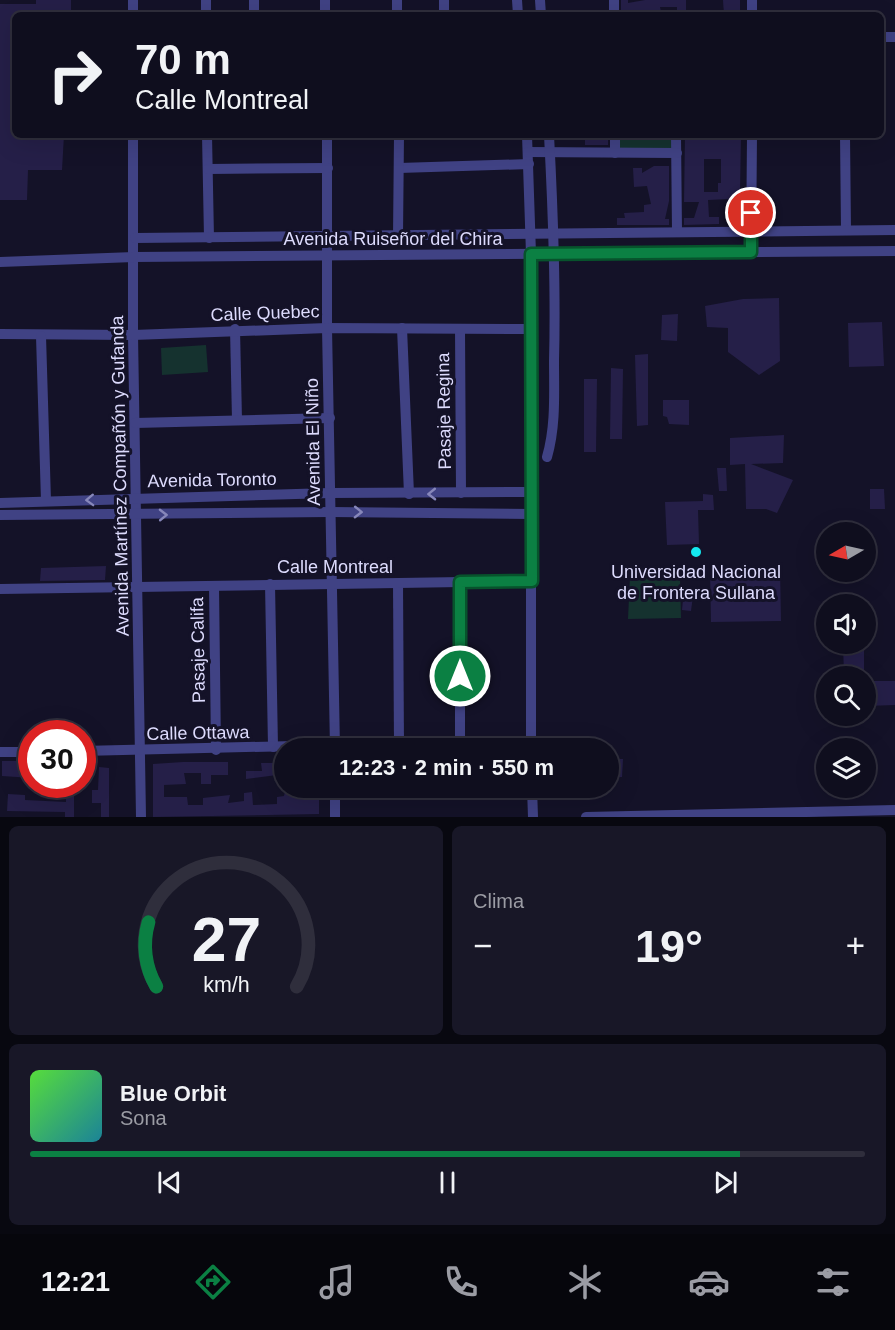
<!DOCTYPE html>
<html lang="es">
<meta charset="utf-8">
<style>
:root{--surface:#0f0e1e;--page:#181727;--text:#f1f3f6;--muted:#9b9ca4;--line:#2f2e3c;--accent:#0b8043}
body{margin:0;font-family:Arial,sans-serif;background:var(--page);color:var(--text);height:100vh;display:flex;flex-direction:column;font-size:22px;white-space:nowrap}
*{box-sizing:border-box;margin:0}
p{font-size:20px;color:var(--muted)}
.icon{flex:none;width:33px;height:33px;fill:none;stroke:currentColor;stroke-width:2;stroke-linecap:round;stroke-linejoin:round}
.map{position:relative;height:817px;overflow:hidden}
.side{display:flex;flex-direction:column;gap:9px;padding:9px;background:#080810;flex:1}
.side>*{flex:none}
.hud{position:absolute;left:12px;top:12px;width:872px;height:126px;border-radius:9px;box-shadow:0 6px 24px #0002,0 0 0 2px var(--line);background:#0f0e1e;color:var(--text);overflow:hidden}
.needle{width:39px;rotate:261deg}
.tools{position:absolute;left:816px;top:522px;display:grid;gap:12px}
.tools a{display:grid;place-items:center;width:60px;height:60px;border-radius:50%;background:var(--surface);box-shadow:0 6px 24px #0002,0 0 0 2px var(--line);font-size:30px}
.speed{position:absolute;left:18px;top:720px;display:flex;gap:12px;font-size:30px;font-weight:700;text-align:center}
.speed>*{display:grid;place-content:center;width:78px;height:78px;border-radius:50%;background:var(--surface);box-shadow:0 6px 24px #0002,0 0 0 2px var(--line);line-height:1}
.speed .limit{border:9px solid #d22;background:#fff;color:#111}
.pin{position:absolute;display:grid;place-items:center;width:51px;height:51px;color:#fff;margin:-26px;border:3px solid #fff;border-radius:50%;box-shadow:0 2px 6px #0007}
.me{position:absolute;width:66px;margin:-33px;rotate:0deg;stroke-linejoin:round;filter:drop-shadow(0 0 4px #0008)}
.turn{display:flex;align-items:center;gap:21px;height:126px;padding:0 24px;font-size:27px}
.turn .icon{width:78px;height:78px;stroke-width:2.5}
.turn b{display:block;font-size:42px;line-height:51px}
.big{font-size:45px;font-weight:800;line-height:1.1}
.side .card{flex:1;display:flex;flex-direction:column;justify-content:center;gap:9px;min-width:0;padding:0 21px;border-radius:9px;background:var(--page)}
.side .dial{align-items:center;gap:0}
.dial svg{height:156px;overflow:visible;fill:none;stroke:var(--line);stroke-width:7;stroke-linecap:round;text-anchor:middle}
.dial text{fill:var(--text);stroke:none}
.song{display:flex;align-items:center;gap:18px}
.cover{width:72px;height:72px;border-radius:9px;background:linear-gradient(135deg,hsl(110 70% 55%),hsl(190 70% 35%))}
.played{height:6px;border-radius:3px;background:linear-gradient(90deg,var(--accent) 85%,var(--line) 85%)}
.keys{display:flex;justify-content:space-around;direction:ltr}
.heat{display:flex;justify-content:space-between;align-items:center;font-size:33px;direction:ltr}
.side .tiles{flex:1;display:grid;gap:9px;grid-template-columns:1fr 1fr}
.card:last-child{grid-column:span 2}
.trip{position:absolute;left:274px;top:738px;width:345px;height:60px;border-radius:30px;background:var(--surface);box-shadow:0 6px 24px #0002,0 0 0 2px var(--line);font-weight:800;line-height:60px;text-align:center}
.menu{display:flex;height:96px;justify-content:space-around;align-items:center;background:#06060c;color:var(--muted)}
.menu .icon{width:42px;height:42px}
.menu .selected{color:var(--accent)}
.menu b{font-size:27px;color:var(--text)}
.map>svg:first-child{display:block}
.green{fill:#15322f}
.building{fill:#251f48;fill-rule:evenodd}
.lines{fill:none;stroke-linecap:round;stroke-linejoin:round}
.minor{stroke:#404284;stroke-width:10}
.oneway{stroke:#8787ba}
.route-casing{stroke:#07532c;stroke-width:15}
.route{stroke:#0b8043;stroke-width:10}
.poi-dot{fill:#14e9f0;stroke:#141228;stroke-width:2}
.labels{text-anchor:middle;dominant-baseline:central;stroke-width:6;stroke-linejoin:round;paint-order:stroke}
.street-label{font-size:18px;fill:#dddbfd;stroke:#141228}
.poi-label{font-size:18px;fill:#dddbfd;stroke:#141228}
</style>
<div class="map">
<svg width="895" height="817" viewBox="0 0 895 817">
<rect width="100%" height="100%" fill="#141228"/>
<!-- green -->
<g class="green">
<path d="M615 135H676L677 153H615Z"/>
<path d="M206 345 208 372 162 375 161 348Z"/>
<path d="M630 576H680L681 618 628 619Z"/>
</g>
<!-- building -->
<g class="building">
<path d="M36 0H71V15H15V135H64L62 170H28L27 200H0V4H36Z"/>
<path d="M621 0H628V3L645 0H686V15H677V7H660L661 12H650L651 15H621Z"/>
<path d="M723 0H740V15H724Z"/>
<rect x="585" y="135" width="23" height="10"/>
<path d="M685 135H695V139L741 136 740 192H737L739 218 727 217 728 199 708 200 709 217H719V224L684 225V218H694L699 202H684ZM704 159H721V183H718V192H704Z"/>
<path d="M654 166H669V201L665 219H669V225H617V218H625L624 213 644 212V205L651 204 647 186 634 187 633 168H642V173Z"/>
<path d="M779 298 780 361 759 375 728 352V328L707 327 705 306 743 299Z"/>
<path d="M678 314 677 341 661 340 662 315Z"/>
<path d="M882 322 884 366 849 367 848 323Z"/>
<path d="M648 354V425L637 426 635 355Z"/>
<path d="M611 368 623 369 622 439H610Z"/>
<path d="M584 379H597L596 452H584Z"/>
<path d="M663 400H689V425L669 424 667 417 663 416Z"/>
<path d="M784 435 783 463 751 464 793 480 777 513 766 509H746L745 464 730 465V438Z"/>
<path d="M717 468H726L727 491H719Z"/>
<path d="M870 489H884L885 509H870Z"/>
<path d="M703 494 713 495 714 510H698L699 544 667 545 665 502 703 501Z"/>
<path d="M106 566 105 580 40 581 41 568Z"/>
<path d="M780 568 781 621 711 622 710 569Z"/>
<path d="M694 588 691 611 682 610 684 589Z"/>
<path d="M843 644H864V676H844Z"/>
<path d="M866 681H895V705L866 706Z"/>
<path d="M609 759H623L622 777H609Z"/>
<path d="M2 761H32V778L2 776Z"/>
<path d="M183 762H228V775H211V784H201V773H184L186 784 164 785V797H187L188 805H203V798L230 795 228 803 244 801V793L252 792 253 805 277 804V797L284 796 286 788H319V814L153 817V764Z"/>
<path d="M261 763H285V779H277V775L246 779V771H262Z"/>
<path d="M99 767 109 768V817H101V803H92V790H98Z"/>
<path d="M66 785H74V817H65V812L7 811 8 794 25 795V800L66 802Z"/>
<path d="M579 788H598V797L579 798Z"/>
</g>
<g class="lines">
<!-- minor -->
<g class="minor">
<path d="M133 0V15"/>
<path d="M206 0V15"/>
<path d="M254 0V15"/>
<path d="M325 0V15"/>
<path d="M397 0V15"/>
<path d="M444 0V15"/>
<path d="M517 0 518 15"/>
<path d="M540 0 541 15"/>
<path d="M614 0V15"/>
<path d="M752 0V15"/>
<path d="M880 37H895"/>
<path d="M133 135V335L141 817"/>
<path d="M207 135 209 238"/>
<path d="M327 135V328L335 748"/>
<path d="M527 135 531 254V748"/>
<path d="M676 135 677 232"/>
<path d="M845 135 846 230"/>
<path d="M528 152 677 153"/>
<path d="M615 153V135"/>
<path d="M399 168 529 164"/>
<path d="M208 169 328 168"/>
<path d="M398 236 399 135"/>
<path d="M135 238 895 230"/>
<path d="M751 252 752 135"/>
<path d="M0 262 134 257 895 251"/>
<path d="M402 328 409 494"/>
<path d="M235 329 237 420"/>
<path d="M460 329 461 493"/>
<path d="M0 334 133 335 327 328 531 329"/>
<path d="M41 336 46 501"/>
<path d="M135 423 330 418"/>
<path d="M547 457C556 426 554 393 554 361 556 285 553 210 549 135"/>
<path d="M0 503 330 493 532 492"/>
<path d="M0 515 330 512 531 514"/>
<path d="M460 582V747"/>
<path d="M398 583 399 747"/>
<path d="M270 584 273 747"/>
<path d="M214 586 216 750"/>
<path d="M0 589 532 581"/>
<path d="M82 751 335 745 531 747"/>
<path d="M0 752H32"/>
<path d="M335 788V817"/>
<path d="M532 788 533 817"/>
<path d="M586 817 895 810"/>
</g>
</g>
<!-- one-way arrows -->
<defs><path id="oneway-chevron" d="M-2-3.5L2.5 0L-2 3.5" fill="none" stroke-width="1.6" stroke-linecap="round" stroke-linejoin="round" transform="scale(1.5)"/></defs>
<g class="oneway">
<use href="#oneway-chevron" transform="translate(432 494) rotate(179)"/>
<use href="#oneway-chevron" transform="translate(90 500) rotate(178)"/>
<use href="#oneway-chevron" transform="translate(358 512) rotate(1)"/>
<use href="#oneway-chevron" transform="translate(163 515) rotate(-1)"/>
</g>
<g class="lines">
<defs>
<path id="route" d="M460 676V582L532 581 531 254 751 252V213"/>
</defs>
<!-- route casing -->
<use href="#route" class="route-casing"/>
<!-- route -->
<use href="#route" class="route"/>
</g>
<!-- markers -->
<circle class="poi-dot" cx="696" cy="552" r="6"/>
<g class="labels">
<!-- street labels -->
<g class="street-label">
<text x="393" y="239">Avenida Ruiseñor del Chira</text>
<text transform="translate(265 313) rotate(-2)">Calle Quebec</text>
<text transform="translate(444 411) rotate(-91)">Pasaje Regina</text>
<text transform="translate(313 442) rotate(-91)">Avenida El Niño</text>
<text transform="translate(120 476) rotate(-91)">Avenida Martínez Compañón y Gufanda</text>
<text transform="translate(212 480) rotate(-1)">Avenida Toronto</text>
<text x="335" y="567">Calle Montreal</text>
<text transform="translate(198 650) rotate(-91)">Pasaje Califa</text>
<text transform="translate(198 733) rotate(-1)">Calle Ottawa</text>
</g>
<!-- poi labels -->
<g class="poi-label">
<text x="696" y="572">Universidad Nacional<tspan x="696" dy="21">de Frontera Sullana</tspan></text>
</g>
</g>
</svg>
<div class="tools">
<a><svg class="needle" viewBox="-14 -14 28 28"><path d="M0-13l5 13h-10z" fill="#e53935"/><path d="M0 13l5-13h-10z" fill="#9b9ca4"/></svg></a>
<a><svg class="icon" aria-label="sound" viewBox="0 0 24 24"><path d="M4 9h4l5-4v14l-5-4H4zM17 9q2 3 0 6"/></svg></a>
<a><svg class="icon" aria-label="search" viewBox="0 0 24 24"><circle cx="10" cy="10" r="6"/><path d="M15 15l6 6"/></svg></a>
<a><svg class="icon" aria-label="layers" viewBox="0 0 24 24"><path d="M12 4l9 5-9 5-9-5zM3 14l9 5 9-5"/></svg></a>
</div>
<div class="speed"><div class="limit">30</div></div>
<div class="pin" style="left:751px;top:213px;background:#d93025"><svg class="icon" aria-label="arrive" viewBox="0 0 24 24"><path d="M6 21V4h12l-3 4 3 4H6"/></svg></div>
<svg class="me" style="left:460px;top:676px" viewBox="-20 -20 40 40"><circle r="17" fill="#0b8043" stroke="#fff" stroke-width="3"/><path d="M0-11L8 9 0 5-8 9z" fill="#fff"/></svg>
<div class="trip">12:23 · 2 min · 550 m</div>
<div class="hud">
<div class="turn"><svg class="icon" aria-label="right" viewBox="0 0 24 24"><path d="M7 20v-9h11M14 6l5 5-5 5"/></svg><div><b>70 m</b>Calle Montreal</div></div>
</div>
</div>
<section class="side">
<div class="tiles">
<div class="card dial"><svg viewBox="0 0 100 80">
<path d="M14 69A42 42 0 1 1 86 69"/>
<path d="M14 69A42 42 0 0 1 10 36" stroke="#0b8043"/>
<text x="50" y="56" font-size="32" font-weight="700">27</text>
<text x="50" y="72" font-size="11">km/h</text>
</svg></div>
<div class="card"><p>Clima</p>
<div class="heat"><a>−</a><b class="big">19°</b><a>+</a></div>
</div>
<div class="card">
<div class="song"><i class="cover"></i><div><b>Blue Orbit</b><p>Sona</p></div></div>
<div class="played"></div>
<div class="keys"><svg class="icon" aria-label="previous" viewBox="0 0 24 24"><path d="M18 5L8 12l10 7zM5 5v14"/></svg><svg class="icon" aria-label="pause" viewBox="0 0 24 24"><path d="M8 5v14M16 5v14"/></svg><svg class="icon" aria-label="next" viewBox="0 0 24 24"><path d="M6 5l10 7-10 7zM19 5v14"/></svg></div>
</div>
</div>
</section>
<nav class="menu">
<b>12:21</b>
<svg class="icon selected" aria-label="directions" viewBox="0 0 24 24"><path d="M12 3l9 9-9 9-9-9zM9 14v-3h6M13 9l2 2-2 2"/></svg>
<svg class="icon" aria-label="music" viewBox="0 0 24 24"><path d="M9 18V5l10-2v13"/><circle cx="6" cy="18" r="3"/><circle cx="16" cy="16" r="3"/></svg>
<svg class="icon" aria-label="phone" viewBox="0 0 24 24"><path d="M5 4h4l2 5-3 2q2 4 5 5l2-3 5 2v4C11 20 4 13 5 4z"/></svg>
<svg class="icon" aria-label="climate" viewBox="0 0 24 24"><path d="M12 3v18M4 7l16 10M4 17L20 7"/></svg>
<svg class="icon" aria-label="car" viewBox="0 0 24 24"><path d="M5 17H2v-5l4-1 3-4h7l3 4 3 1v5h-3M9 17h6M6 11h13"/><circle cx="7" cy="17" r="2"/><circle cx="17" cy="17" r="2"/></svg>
<svg class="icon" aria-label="filters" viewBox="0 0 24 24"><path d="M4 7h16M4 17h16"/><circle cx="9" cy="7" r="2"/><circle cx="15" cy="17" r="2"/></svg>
</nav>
